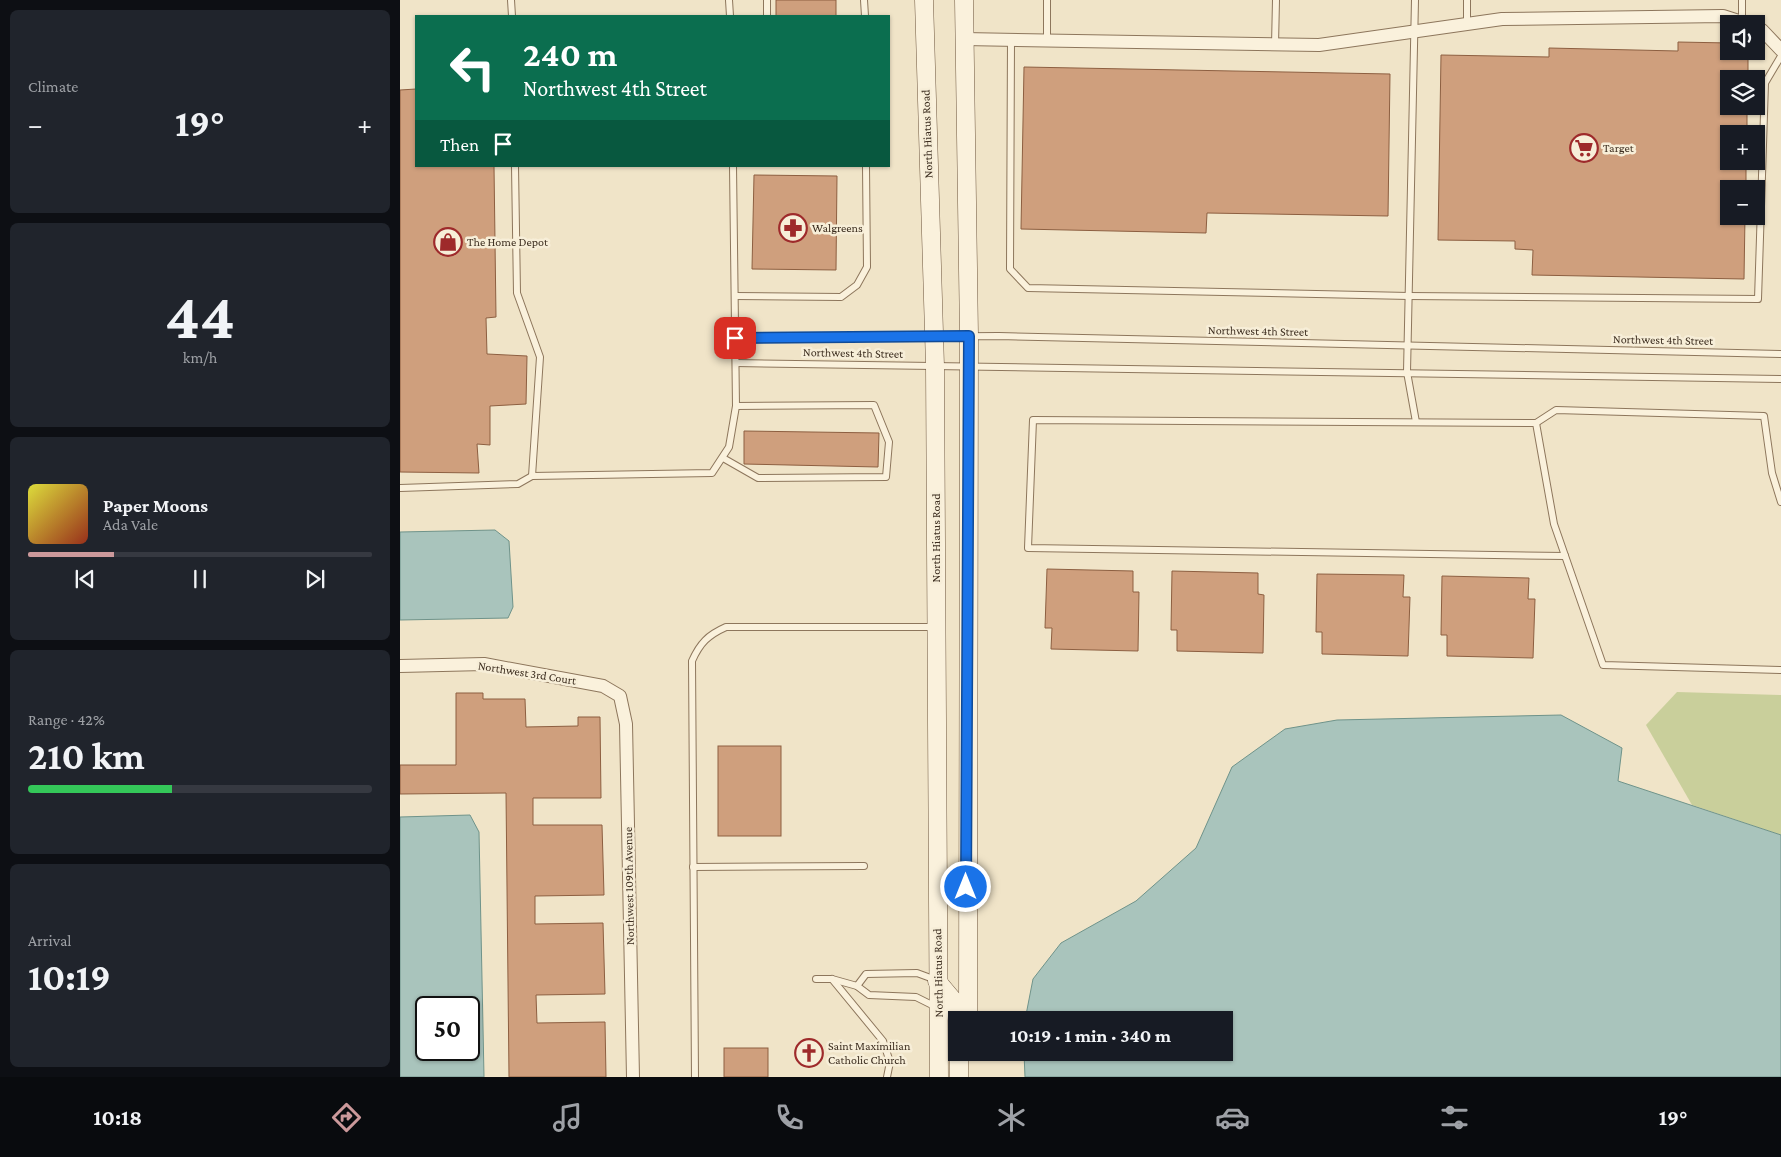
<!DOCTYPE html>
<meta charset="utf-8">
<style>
:root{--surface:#171b24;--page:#20242c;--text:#f1f3f6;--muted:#9ea1a6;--line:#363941;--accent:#cc999b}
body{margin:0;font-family:"Crimson Pro",serif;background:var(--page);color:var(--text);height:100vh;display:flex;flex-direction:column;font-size:19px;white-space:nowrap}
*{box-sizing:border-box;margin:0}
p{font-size:16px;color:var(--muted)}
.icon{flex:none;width:28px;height:28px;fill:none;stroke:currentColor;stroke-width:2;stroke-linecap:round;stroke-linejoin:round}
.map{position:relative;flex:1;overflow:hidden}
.side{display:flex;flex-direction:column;gap:10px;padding:10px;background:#0d0f14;width:400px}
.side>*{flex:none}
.hud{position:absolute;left:15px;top:15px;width:475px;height:152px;border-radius:0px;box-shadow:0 1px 4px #0004;background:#0b6e4f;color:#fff;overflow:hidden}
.fabs{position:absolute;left:1320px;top:15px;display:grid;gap:10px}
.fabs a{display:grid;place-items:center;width:45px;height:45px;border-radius:0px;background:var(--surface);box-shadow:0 1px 4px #0004;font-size:25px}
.speed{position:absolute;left:15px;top:996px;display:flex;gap:10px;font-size:25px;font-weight:700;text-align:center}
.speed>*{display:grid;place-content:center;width:65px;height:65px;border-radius:50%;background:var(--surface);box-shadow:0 1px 4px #0004;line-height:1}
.speed .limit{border:2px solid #111;border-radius:8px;background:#fff;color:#111}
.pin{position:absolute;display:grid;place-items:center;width:42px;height:42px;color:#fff;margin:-21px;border-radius:10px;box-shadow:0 2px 8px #0006}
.me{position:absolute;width:55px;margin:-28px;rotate:0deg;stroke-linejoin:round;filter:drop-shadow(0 0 4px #0008)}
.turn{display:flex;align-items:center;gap:18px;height:105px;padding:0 25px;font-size:22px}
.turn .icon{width:65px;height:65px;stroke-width:2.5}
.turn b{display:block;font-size:35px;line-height:42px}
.then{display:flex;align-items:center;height:48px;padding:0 25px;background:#0003;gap:10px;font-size:19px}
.big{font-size:38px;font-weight:700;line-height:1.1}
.side .widget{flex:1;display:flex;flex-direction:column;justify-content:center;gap:8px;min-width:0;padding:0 18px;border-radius:8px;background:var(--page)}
.side .dial{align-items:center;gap:0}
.dial b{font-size:65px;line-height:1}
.song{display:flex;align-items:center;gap:15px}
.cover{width:60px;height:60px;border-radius:8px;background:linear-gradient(135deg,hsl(60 70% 55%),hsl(10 70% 35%))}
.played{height:5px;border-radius:2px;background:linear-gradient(90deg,var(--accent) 25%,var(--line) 25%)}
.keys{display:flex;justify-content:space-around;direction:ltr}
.heat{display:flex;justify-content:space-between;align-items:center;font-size:28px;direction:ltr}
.charge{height:8px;border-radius:4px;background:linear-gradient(90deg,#34c759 42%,var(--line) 0)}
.trip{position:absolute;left:548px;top:1011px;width:285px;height:50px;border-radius:0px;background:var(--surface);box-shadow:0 1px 4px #0004;font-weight:700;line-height:50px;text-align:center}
.menu{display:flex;height:80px;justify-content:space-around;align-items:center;background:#090b0e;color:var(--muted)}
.menu .icon{width:35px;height:35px}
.menu .on{color:var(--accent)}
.menu b{font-size:22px;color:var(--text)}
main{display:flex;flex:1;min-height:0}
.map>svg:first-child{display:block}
.green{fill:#c9cf9b}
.water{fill:#a9c4bc;stroke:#6f938a;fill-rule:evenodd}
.building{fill:#cf9f7d;stroke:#8d5f41}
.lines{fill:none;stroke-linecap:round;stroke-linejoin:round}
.lane-casing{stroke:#8d765c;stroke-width:8}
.street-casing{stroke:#8d765c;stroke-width:14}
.secondary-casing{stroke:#6f573f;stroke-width:19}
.lane{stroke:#faf1dc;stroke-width:6}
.street{stroke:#faf1dc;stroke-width:12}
.secondary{stroke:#faf1dc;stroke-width:18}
.route-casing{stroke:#114b97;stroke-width:12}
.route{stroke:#1a73e8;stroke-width:9}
.labels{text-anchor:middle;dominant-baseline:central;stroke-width:5;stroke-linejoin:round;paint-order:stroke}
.street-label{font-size:12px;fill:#3d2e20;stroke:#f7eed8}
.poi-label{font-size:12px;fill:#3d2e20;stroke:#f7eed8;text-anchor:start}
</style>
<main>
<section class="side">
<div class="widget"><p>Climate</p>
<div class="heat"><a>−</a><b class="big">19°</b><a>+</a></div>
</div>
<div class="widget dial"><b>44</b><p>km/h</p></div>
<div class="widget">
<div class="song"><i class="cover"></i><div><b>Paper Moons</b><p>Ada Vale</p></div></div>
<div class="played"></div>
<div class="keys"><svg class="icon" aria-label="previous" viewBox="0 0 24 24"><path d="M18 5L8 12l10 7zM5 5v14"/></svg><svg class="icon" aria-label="pause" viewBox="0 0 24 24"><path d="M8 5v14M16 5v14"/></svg><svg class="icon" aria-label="next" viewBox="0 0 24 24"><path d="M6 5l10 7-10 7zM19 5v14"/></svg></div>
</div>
<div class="widget"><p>Range · 42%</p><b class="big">210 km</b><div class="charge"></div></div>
<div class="widget"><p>Arrival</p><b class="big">10:19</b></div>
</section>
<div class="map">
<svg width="1381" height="1077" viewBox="0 0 1381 1077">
<rect width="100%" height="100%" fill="#f0e4c8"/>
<!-- green -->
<path class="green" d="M1277 692 1381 695V835L1292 805 1246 725Z"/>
<!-- water -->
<g class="water">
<path d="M95 530 109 541 113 607 108 618 0 620V532Z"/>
<path d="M1161 715 1222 748 1218 781 1381 835V1077H625L624 1053 824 1052V1020H625L633 979 661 943 736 901 796 848 832 767 885 729 937 720Z"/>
<path d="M70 815 79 832 84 1077H0V817ZM26 1008H69V1050H26Z"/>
</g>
<!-- building -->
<g class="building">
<rect x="376" y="0" width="60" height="16"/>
<path d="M1278 42 1329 43V51H1348V79H1329V106H1347V134H1329V161H1346V189H1329V216H1345L1344 279 1132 275 1133 250 1115 249V241L1038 240 1041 55 1149 57V48L1278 51Z"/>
<path d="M624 67 990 74 988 216 807 213 806 233 621 229Z"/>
<path d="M16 89V166H94L96 317 86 318 87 354 127 356 126 404 90 406V445L77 444 79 473 0 472V90Z"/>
<path d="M354 175 437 176 436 270 352 269Z"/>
<path d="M344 431 479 433 478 467 344 464Z"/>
<path d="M647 569 733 571V592H739L738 651 651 649 652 628H645Z"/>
<path d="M772 571 858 573V594L864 595 863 653 777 651V630H771Z"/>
<path d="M917 574 1004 575 1003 597H1010L1008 656 922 654V632H916Z"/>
<path d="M1042 576 1129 578 1128 599H1135L1133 658 1047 656V635H1041Z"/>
<path d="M56 693H83V699H125L126 727 178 726V717H200L201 798H133V825H202L204 895 135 896V924L203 923 205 994 136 995 137 1023 205 1022 206 1077H109L106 793 0 794V765H56Z"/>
<rect x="318" y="746" width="63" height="90"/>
<rect x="324" y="1048" width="44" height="29"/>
</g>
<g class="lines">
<defs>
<g id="lane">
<path d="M111 0 112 16"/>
<path d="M329 0 330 16"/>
<path d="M367 0V16"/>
<path d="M464 0 465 16"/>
<path d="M1015 0 1007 372 1016 422"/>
<path d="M1342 21V0"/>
<path d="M1067 24V0"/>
<path d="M611 40 610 269 628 288 1009 296 1358 299 1365 83 1381 56"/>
<path d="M647 41V0"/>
<path d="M875 45 876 0"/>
<path d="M115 166 117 293 140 357 132 476 312 473 329 447 336 406 333 166"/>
<path d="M335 296 441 297 457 285 467 267 466 166"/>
<path d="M335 338 599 336 1381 354"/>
<path d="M336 363 1381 379"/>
<path d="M1136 423 1154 524 1203 665 1381 670"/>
<path d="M323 458 358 478 486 477 489 442 474 405 336 406"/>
<path d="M0 488 118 484 132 476"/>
<path d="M1165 556 628 548 633 420 1136 423 1156 410 1364 416 1372 473 1381 502"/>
<path d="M293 867 464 866"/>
<path d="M416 979H432L457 986 469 995 516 997 536 1007"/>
<path d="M432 979 483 1041 490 1062 487 1077"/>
<path d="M457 986 466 974 517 973 536 980"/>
<path d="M295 1077 292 661C300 643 308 635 326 627H536"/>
</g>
<g id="street">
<path d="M1356 27 1362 30 1381 50"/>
<path d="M564 39 919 45 1102 19 1323 16 1348 24"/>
<path d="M0 666 84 664 203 686 220 696 226 724 233 1077"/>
</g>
<g id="secondary">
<path d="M524 0 535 366 539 1077"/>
<path d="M564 0 569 336 568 1020"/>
<path d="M537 981 553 1000 557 1020"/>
<path d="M559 1052V1077"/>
</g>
</defs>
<!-- lane casing -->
<use href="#lane" class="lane-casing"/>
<!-- street casing -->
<use href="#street" class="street-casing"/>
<!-- secondary casing -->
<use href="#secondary" class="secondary-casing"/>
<!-- lane -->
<use href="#lane" class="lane"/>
<!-- street -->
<use href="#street" class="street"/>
<!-- secondary -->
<use href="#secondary" class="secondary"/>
</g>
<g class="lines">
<defs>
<path id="route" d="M335 338 569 336 566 887"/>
</defs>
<!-- route casing -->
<use href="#route" class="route-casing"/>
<!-- route -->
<use href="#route" class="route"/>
</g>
<!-- icons -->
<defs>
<symbol id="supermarket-ring" viewBox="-11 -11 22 22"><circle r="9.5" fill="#f7eed8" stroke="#9e2a2b" stroke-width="1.5"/><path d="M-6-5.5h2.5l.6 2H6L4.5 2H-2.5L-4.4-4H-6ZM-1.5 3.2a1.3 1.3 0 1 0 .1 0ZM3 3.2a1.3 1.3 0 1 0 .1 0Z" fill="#9e2a2b"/></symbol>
<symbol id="pharmacy-ring" viewBox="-11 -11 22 22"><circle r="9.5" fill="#f7eed8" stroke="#9e2a2b" stroke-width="1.5"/><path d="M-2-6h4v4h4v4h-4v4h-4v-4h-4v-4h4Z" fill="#9e2a2b"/></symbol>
<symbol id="shop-ring" viewBox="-11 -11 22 22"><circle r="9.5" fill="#f7eed8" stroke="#9e2a2b" stroke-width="1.5"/><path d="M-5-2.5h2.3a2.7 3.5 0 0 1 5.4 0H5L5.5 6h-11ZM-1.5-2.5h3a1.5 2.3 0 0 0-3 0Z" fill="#9e2a2b"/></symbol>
<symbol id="church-ring" viewBox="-11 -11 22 22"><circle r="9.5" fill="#f7eed8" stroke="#9e2a2b" stroke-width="1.5"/><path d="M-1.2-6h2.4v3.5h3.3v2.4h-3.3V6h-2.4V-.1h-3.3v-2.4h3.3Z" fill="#9e2a2b"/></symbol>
</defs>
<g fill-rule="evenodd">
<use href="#supermarket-ring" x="1168" y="132" width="32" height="32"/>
<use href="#pharmacy-ring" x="377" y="212" width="32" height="32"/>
<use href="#shop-ring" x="32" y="226" width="32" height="32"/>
<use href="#church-ring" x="393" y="1037" width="32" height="32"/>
</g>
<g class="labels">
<!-- street labels -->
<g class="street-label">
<text transform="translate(527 134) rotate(-92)">North Hiatus Road</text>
<text transform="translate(858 331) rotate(1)">Northwest 4th Street</text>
<text transform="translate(1263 340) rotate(1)">Northwest 4th Street</text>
<text transform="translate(453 353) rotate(1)">Northwest 4th Street</text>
<text transform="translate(536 538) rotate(-90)">North Hiatus Road</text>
<text transform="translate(127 673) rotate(9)">Northwest 3rd Court</text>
<text transform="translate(229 886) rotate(-91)">Northwest 109th Avenue</text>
<text transform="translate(538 973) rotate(-91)">North Hiatus Road</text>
</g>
<!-- poi labels -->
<g class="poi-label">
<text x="1203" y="148">Target</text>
<text x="412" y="228">Walgreens</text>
<text x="67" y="242">The Home Depot</text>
<text x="428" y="1046">Saint Maximilian<tspan x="428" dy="14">Catholic Church</tspan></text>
</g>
</g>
</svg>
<div class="fabs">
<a><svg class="icon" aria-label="sound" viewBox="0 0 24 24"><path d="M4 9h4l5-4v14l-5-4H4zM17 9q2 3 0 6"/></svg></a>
<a><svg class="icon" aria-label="layers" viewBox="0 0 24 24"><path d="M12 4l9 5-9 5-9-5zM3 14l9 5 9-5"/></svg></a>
<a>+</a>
<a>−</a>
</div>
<div class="speed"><div class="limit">50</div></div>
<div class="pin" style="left:335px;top:338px;background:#d93025"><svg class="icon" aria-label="arrive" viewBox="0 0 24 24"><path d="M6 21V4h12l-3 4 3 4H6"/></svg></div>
<svg class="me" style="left:566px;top:887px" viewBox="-20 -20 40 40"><circle r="17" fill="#1a73e8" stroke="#fff" stroke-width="3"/><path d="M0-11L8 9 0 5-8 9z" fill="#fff"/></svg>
<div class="trip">10:19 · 1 min · 340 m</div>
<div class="hud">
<div class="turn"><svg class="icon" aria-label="left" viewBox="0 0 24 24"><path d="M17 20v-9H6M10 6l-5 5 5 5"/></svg><div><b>240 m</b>Northwest 4th Street</div></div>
<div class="then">Then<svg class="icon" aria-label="arrive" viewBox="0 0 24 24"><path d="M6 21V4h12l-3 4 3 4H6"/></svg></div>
</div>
</div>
</main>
<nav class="menu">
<b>10:18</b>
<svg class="icon on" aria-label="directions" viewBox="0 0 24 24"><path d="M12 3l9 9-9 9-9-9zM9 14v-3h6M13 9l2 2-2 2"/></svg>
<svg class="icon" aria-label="music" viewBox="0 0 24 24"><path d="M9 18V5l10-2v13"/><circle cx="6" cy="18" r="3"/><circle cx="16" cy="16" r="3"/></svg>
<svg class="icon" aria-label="phone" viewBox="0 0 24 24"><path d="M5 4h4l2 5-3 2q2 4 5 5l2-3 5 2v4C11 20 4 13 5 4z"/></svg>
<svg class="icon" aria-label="climate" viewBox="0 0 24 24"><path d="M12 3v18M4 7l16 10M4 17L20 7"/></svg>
<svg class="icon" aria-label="car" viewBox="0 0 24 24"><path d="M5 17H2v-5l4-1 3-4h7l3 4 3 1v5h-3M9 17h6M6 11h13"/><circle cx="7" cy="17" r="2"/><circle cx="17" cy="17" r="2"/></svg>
<svg class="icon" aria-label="filters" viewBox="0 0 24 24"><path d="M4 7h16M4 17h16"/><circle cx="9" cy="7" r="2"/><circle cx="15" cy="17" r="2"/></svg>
<b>19°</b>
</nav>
